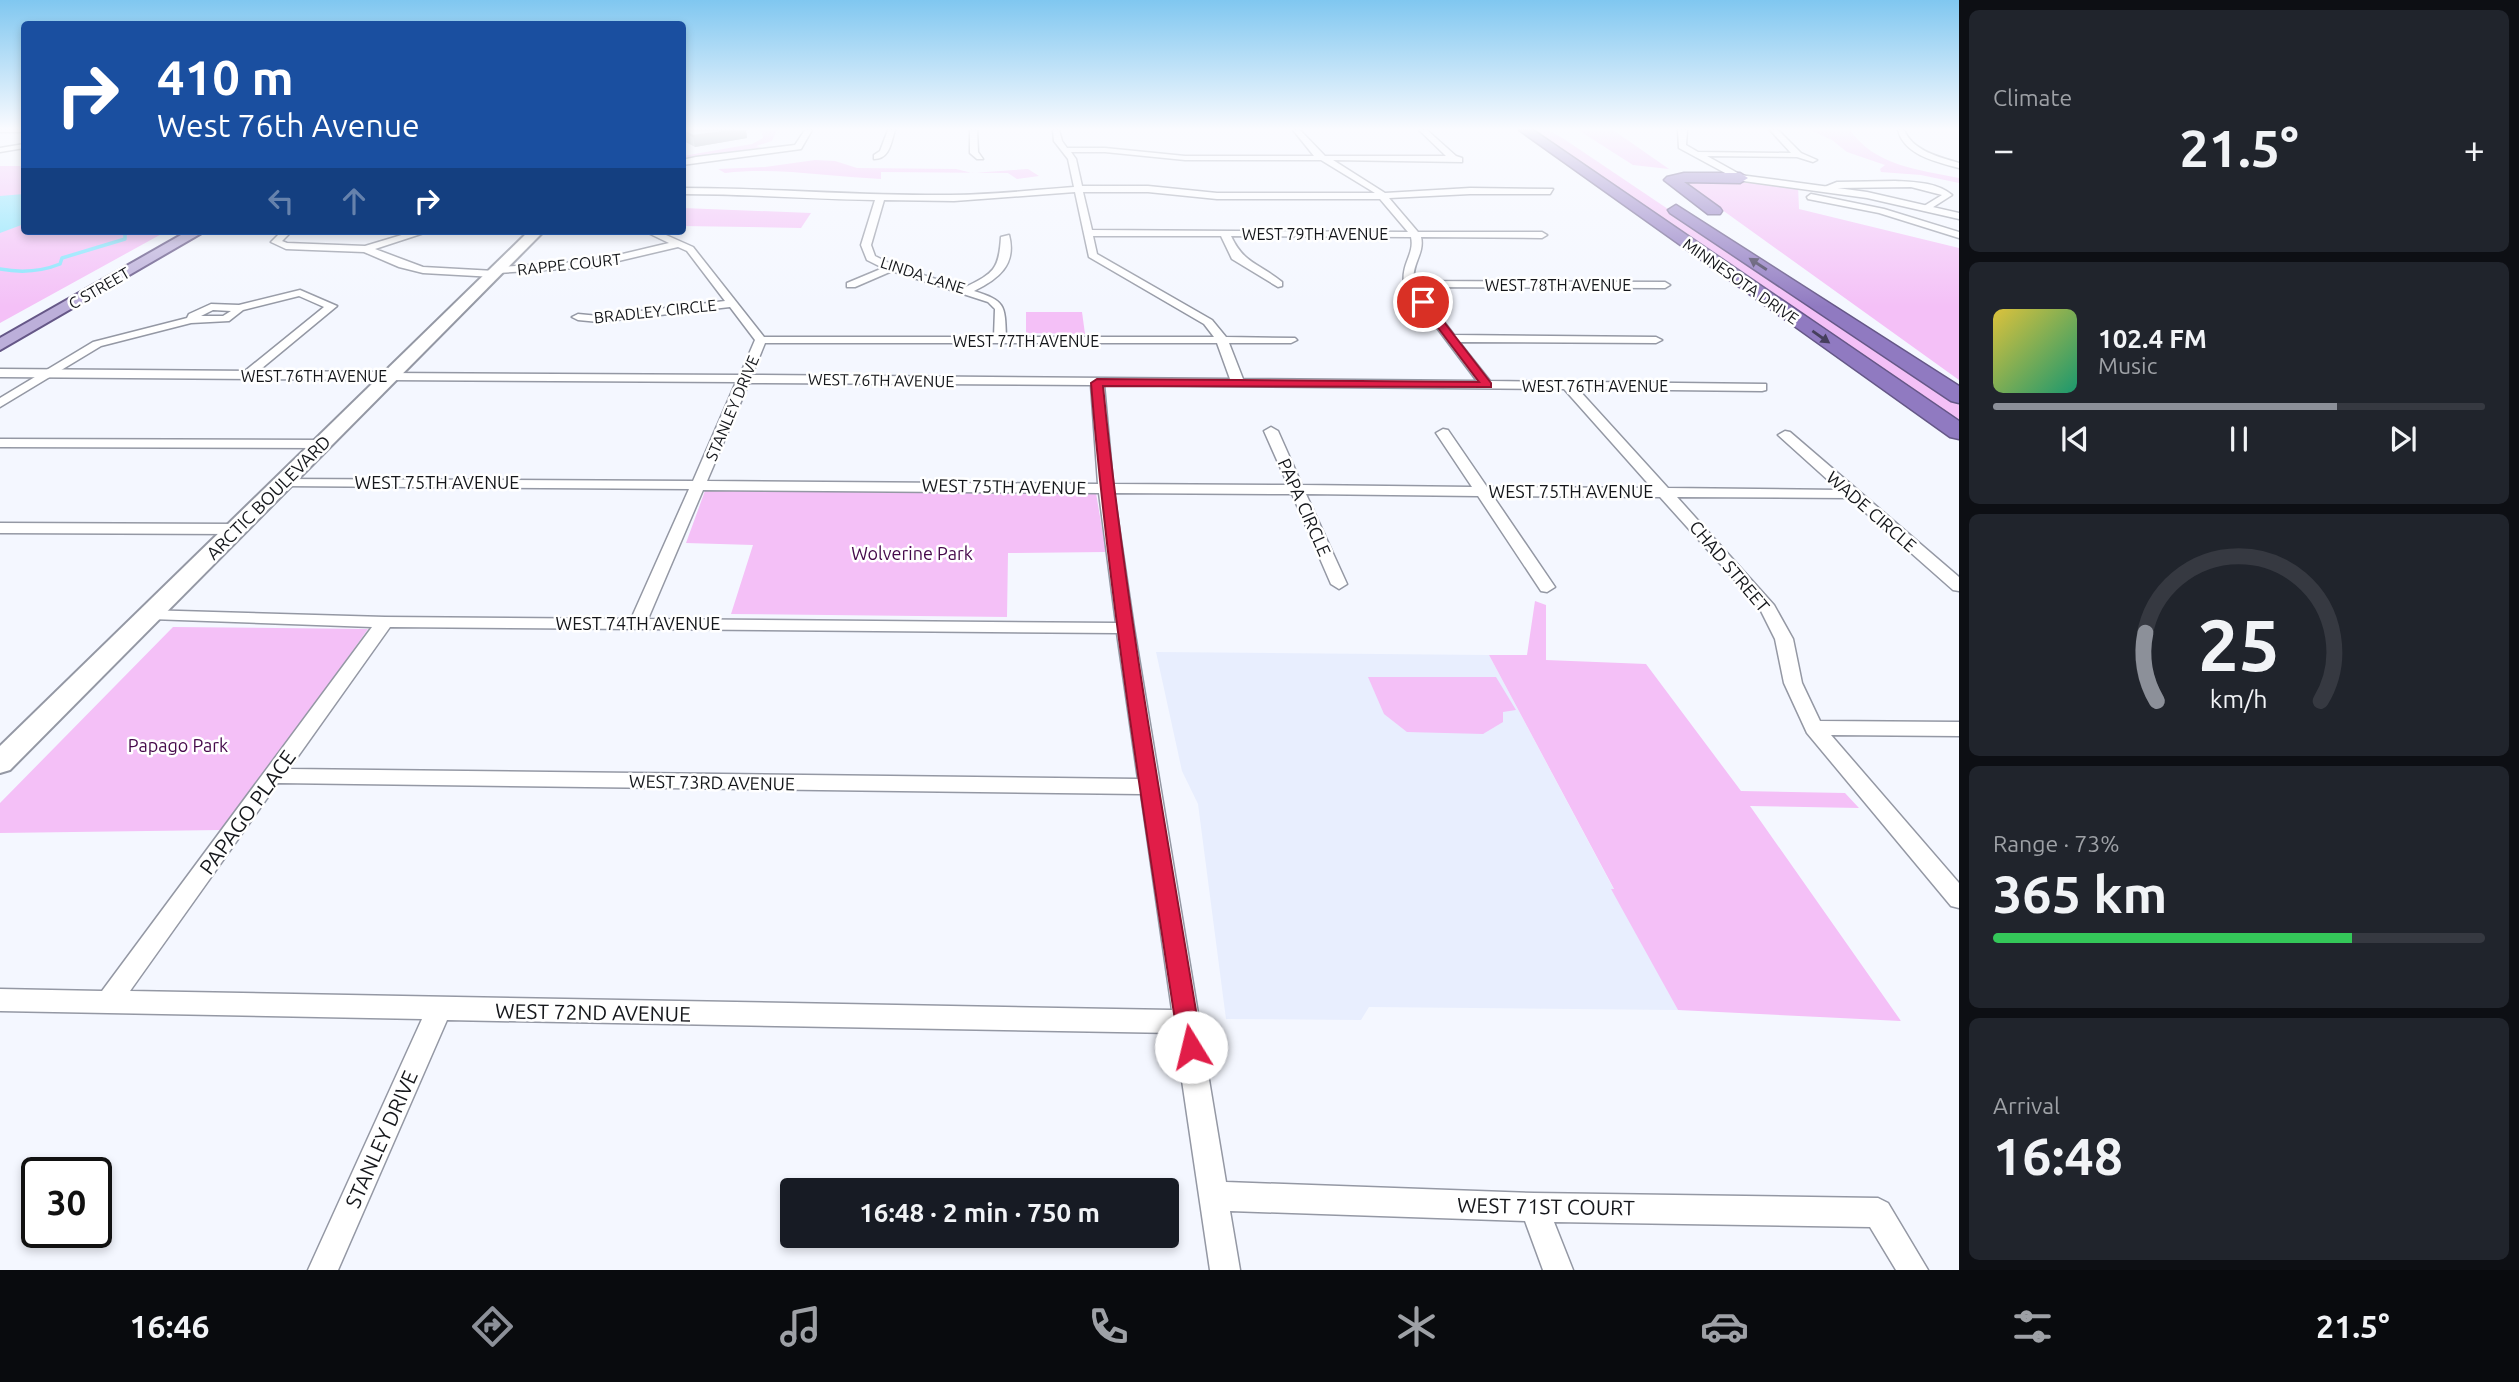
<!DOCTYPE html>
<meta charset="utf-8">
<style>
:root{--surface:#171b24;--page:#20242c;--text:#f1f3f6;--muted:#9ea1a6;--line:#363941;--accent:#8c9099}
body{margin:0;font-family:Ubuntu,sans-serif;background:var(--page);color:var(--text);height:100vh;display:flex;flex-direction:column;font-size:26px;white-space:nowrap}
*{box-sizing:border-box;margin:0}
p{font-size:23px;color:var(--muted)}
.icon{flex:none;width:38px;height:38px;fill:none;stroke:currentColor;stroke-width:2;stroke-linecap:round;stroke-linejoin:round}
.map{position:relative;flex:1;overflow:hidden}
.side{display:flex;flex-direction:column;gap:10px;padding:10px;background:#0d0f14;width:560px}
.side>*{flex:none}
.banner{position:absolute;left:21px;top:21px;width:665px;height:214px;border-radius:7px;box-shadow:0 4px 10px #0003;background:#1a4fa0;color:#fff;overflow:hidden}
.speed{position:absolute;left:21px;top:1157px;display:flex;gap:14px;font-size:35px;font-weight:700;text-align:center}
.speed>*{display:grid;place-content:center;width:91px;height:91px;border-radius:50%;background:var(--surface);box-shadow:0 4px 10px #0003;line-height:1}
.speed .limit{border:4px solid #111;border-radius:10px;background:#fff;color:#111}
.pin{position:absolute;display:grid;place-items:center;width:60px;height:60px;color:#fff;margin:-30px;border:4px solid #fff;border-radius:50%;box-shadow:0 2px 7px #0007}
.me{position:absolute;width:77px;margin:-38px;rotate:351deg;stroke-linejoin:round;filter:drop-shadow(0 0 5px #0008)}
.turn{display:flex;align-items:center;gap:24px;height:147px;padding:0 21px;font-size:32px}
.turn .icon{width:91px;height:91px;stroke-width:2.5}
.turn b{display:block;font-size:49px;line-height:60px}
.lanes{display:flex;align-items:center;height:66px;padding:0 21px;background:#0003;justify-content:center;gap:35px;direction:ltr}
.lanes .off{opacity:.35}
.big{font-size:52px;font-weight:700;line-height:1.1}
.side .tile{flex:1;display:flex;flex-direction:column;justify-content:center;gap:10px;min-width:0;padding:0 24px;border-radius:10px;background:var(--page)}
.side .dial{align-items:center;gap:0}
.dial svg{height:182px;overflow:visible;fill:none;stroke:var(--line);stroke-width:7;stroke-linecap:round;text-anchor:middle}
.dial text{fill:var(--text);stroke:none}
.song{display:flex;align-items:center;gap:21px}
.cover{width:84px;height:84px;border-radius:10px;background:linear-gradient(135deg,hsl(50 70% 55%),hsl(160 70% 35%))}
.played{height:7px;border-radius:4px;background:linear-gradient(90deg,var(--accent) 70%,var(--line) 70%)}
.keys{display:flex;justify-content:space-around;direction:ltr}
.heat{display:flex;justify-content:space-between;align-items:center;font-size:38px;direction:ltr}
.charge{height:10px;border-radius:5px;background:linear-gradient(90deg,#34c759 73%,var(--line) 0)}
.trip{position:absolute;left:780px;top:1178px;width:399px;height:70px;border-radius:7px;background:var(--surface);box-shadow:0 4px 10px #0003;font-weight:700;line-height:70px;text-align:center}
.dock{display:flex;height:112px;justify-content:space-around;align-items:center;background:#090b0e;color:var(--muted)}
.dock .icon{width:49px;height:49px}
.dock .on{color:var(--accent)}
.dock b{font-size:32px;color:var(--text)}
main{display:flex;flex:1;min-height:0}
.map>svg:first-child{display:block}
.built{fill:#e8eefe}
.green{fill:#f4c0f7}
.water{fill:#85e3fc}
.lines{fill:none;stroke-linecap:round;stroke-linejoin:round}
.stream{stroke:#85e3fc;stroke-width:3.5}
.minor-casing{stroke:#9498a4;stroke-width:3}
.tertiary-casing{stroke:#9498a4;stroke-width:3}
.secondary-casing{stroke:#9498a4;stroke-width:4}
.primary-casing{stroke:#655787;stroke-width:4}
.motorway-casing{stroke:#655787;stroke-width:3}
.minor{fill:#fff;fill-rule:evenodd}
.tertiary{fill:#fff;fill-rule:evenodd}
.secondary{fill:#fff;fill-rule:evenodd}
.primary{fill:#bcafda;fill-rule:evenodd}
.motorway{fill:#907ac1;fill-rule:evenodd}
.wall{fill:#a5afb7}
.shaded-wall{fill:#868e95}
.building{fill:#c0cbd5;stroke:#868e95;stroke-width:2}
.oneway{fill:#463f5d}
.route{fill:#e11d48;stroke:#92132f;stroke-width:2}
.labels{text-anchor:middle;dominant-baseline:central;stroke-width:5;stroke-linejoin:round;paint-order:stroke}
.far-street-label{font-size:16px;fill:#15171b;stroke:#fff}
.street-label{font-size:18px;fill:#15171b;stroke:#fff}
.park-label{font-size:18px;fill:#45094a;stroke:#fff}
.near-street-label{font-size:21px;fill:#15171b;stroke:#fff}
</style>
<main>
<div class="map">
<svg width="1959" height="1270" viewBox="0 0 1959 1270">
<rect width="100%" height="100%" fill="#f4f7ff"/>
<!-- built -->
<path class="built" d="M1156 652 1489 655 1678 1010 1369 1007 1361 1020 1226 1019 1198 804 1182 771Z"/>
<!-- green -->
<g class="green">
<path d="M756 130H777L772 141 756 146 765 149 690 157 683 161V156L752 144 763 138 762 132Z"/>
<path d="M1531 130H1548L1564 139 1959 405V425Z"/>
<path d="M1578 130H1613L1669 169 1633 165Z"/>
<path d="M1810 130H1850C1874 165 1918 170 1959 178V183L1921 175 1881 172 1880 169 1885 165 1847 152 1832 140Z"/>
<path d="M815 160 835 161 857 168 956 169 972 173 1028 169 1039 176 1017 179 1008 173 881 172V179C829 177 777 167 725 173L718 169 765 167Z"/>
<path d="M0 166H24V231H167L0 323Z"/>
<path d="M1687 179 1798 186 1799 209 1959 248V380L1707 199 1687 183Z"/>
<path d="M683 208 811 213 801 228 683 226Z"/>
<path d="M1026 312H1082L1085 334 1026 333Z"/>
<path d="M706 488 1096 493 1106 552 1008 553 1007 617 731 614 753 545 686 543Z"/>
<path d="M1535 601 1546 605V660L1646 664 1741 791 1845 793 1859 808 1750 806 1901 1021 1678 1010 1611 889H1614L1489 655H1527Z"/>
<path d="M173 627 368 629 261 781 255 784 221 830 0 833V803Z"/>
<path d="M1368 677H1496L1516 710 1503 712V722L1483 734 1407 732 1384 714Z"/>
</g>
<!-- water -->
<path class="water" d="M24 194V224L0 233V196Z"/>
<g class="lines">
<!-- stream -->
<path class="stream" d="M0 269C21 273 40 272 60 264L62 258 125 239V234L117 231"/>
<defs>
<g id="minor">
<rect x="0" y="130" width="24" height="2"/>
<path d="M805 130H812L801 149 682 165V160L696 157 795 145Z"/>
<path d="M888 130H895C891 142 890 159 874 159V155L880 151Z"/>
<path d="M970 130H977L978 152 983 159H977L970 153Z"/>
<path d="M1053 130H1059L1062 141 1067 148H1105L1185 156H1314L1293 130H1300L1325 156H1446L1419 130H1427L1456 156 1462 158V162L1333 160 1385 193 1470 188 1553 189 1550 194H1470L1389 198 1418 232H1542L1547 235 1542 238 1421 237C1425 253 1411 265 1414 281L1665 282 1670 285 1665 288 1417 287 1454 335 1656 337 1662 340 1656 343 1459 342 1490 381 1766 384V390L1762 391 1578 389 1668 488 1839 490 1778 435 1785 431 1790 432 1959 577V591L1953 590 1849 498 1677 497 1774 605 1793 639 1802 683 1820 721 1959 722V736L1831 735 1959 883V908L1951 906 1807 733 1784 683 1775 639 1759 607 1660 497 1493 496 1555 587 1547 592 1541 591 1478 496 1306 494 1347 584 1339 589 1331 584 1292 494 1114 493 1134 628 1226 1182 1534 1193 1878 1198 1888 1203 1928 1270H1896L1870 1227 1554 1222 1573 1270H1543L1525 1221 1230 1211 1240 1270H1210L1175 1033 447 1020 338 1270H308L422 1019 0 1011V989L102 991 372 627 151 619 145 618 142 614 145 610 385 617 631 619 689 489 283 486 276 482 278 479 693 481 736 382 389 380 383 376 385 373 740 375 755 340 730 307 599 322 578 320 572 317 578 314 599 316 725 301 687 251 678 247 593 267 498 273 494 277 423 273 399 267 364 252 286 249 271 242 282 231H292L282 241 287 243 365 246 415 231H430L375 249 423 267 495 271 499 267 593 261 669 243 644 231H657L693 247 764 337H994L995 309 988 302 892 271 855 287H847V283L883 268 867 260 861 245 875 200C810 199 747 194 682 194V188C772 188 861 196 950 195 991 195 1033 190 1074 187L1068 159 1054 141ZM1071 152H1105L1185 160H1321L1375 193H1217L1148 186H1082L1076 159ZM1075 192 1089 257 1204 324 1214 337H1006C1005 304 1005 301 974 291 998 279 1017 265 1009 235L1001 237C999 271 993 273 964 288L895 266 875 256 871 245 884 200 954 201ZM1083 192H1148L1217 199H1380L1408 232 1092 230ZM1093 236H1221L1232 259 1278 287 1282 286V282C1259 263 1244 264 1231 236L1411 237C1415 254 1401 263 1404 284L1477 381 1243 379 1229 343H1291L1297 340 1295 338 1226 337 1212 320 1097 254ZM765 343H1217L1230 379 752 375ZM749 383 1091 385 1098 484 707 481ZM1104 385 1564 389 1652 488 1487 487 1448 430 1443 429 1436 433 1472 487 1302 485 1278 431 1271 427 1264 431 1288 485 1113 484ZM703 490 1099 493 1116 623 648 619ZM390 627 1117 633 1138 779 289 769ZM278 783 1141 794 1172 1010 130 991Z"/>
<path d="M1678 130H1687L1686 145 1698 152 1791 153 1770 130H1778L1801 153 1817 160 1813 162 1797 157 1707 156 1743 176 1740 181 1679 148Z"/>
<path d="M1898 130H1904C1913 151 1939 157 1959 163V168C1937 162 1904 155 1898 130Z"/>
<path d="M24 144V148L0 152V148Z"/>
<path d="M1895 181C1914 182 1937 182 1952 195L1927 211 1924 210V206L1942 195 1911 187 1837 188 1826 191 1822 188 1837 182Z"/>
<path d="M1811 194 1884 209 1959 232V238L1879 213 1808 199 1807 197Z"/>
<path d="M300 290 337 306 250 378 240 375 324 307 299 296 243 310 229 321 191 323 101 346 0 407V398L93 342 187 318 189 314 211 304 239 305ZM213 310 231 311 223 316H201Z"/>
<path d="M0 439 321 440 328 444 321 448 0 447Z"/>
<path d="M0 523 236 524 244 529 236 534 0 533Z"/>
</g>
<g id="tertiary">
<path d="M1740 175 1867 192 1959 213V219L1867 198 1736 180 1735 178Z"/>
<path d="M0 369 389 372 396 376 389 380 0 377Z"/>
</g>
<path id="secondary" d="M529 231H544L10 770 0 773V746Z"/>
<path id="primary" d="M188 231H205L0 350V338Z"/>
<g id="motorway">
<path d="M1519 130H1533L1959 421V439L1950 437Z"/>
<path d="M1684 173H1740L1748 178 1740 183 1684 182 1720 208 1722 211 1720 214H1708L1664 180 1667 177Z"/>
<path d="M1676 205 1959 386V403L1951 401 1670 213 1668 210Z"/>
</g>
</defs>
<!-- minor casing -->
<use href="#minor" class="minor-casing"/>
<!-- tertiary casing -->
<use href="#tertiary" class="tertiary-casing"/>
<!-- secondary casing -->
<use href="#secondary" class="secondary-casing"/>
<!-- primary casing -->
<use href="#primary" class="primary-casing"/>
<!-- motorway casing -->
<use href="#motorway" class="motorway-casing"/>
<!-- minor -->
<use href="#minor" class="minor"/>
<!-- tertiary -->
<use href="#tertiary" class="tertiary"/>
<!-- secondary -->
<use href="#secondary" class="secondary"/>
<!-- primary -->
<use href="#primary" class="primary"/>
<!-- motorway -->
<use href="#motorway" class="motorway"/>
</g>
<!-- wall -->
<path class="wall" d="M682 130H746L747 138 695 147 682 140Z"/>
<!-- shaded-wall -->
<path class="shaded-wall" d="M735 130H746L747 138 695 147 693 136Z"/>
<!-- building -->
<path class="building" d="M682 130H735L693 136Z"/>
<!-- one-way arrows -->
<defs><path id="oneway-solid" d="M-6-.8H1V-3.2L6.5 0L1 3.2V.8H-6Z" transform="scale(1.75)"/></defs>
<g class="oneway">
<use href="#oneway-solid" transform="translate(1758 264) rotate(-147)"/>
<use href="#oneway-solid" transform="translate(1821 337) rotate(35)"/>
</g>
<!-- sky -->
<linearGradient id="sky" x2="0" y2="1"><stop stop-color="#80c7f0"/><stop offset="0.42" stop-color="#fafbff"/><stop offset="1" stop-color="#fafbff" stop-opacity="0"/></linearGradient>
<rect width="1959" height="307" fill="url(#sky)"/>
<!-- route -->
<path class="route" d="M1420 300H1427L1491 383V387L1103 386C1125 608 1166 827 1202 1047L1199 1055 1191 1058 1182 1055 1179 1047C1146 826 1109 605 1091 383L1097 379 1479 382 1420 304Z"/>
<g class="labels">
<!-- far-street labels -->
<g class="far-street-label">
<text x="1315" y="234">WEST 79TH AVENUE</text>
<text transform="translate(569 264) rotate(-6)">RAPPE COURT</text>
<text transform="translate(923 275) rotate(18)">LINDA LANE</text>
<text transform="translate(1741 281) rotate(35)">MINNESOTA DRIVE</text>
<text x="1558" y="285">WEST 78TH AVENUE</text>
<text transform="translate(99 288) rotate(-30)">C STREET</text>
<text transform="translate(655 311) rotate(-6)">BRADLEY CIRCLE</text>
<text x="1026" y="341">WEST 77TH AVENUE</text>
<text x="314" y="376">WEST 76TH AVENUE</text>
<text transform="translate(881 380) rotate(1)">WEST 76TH AVENUE</text>
<text x="1595" y="386">WEST 76TH AVENUE</text>
<text transform="translate(732 408) rotate(-67)">STANLEY DRIVE</text>
</g>
<!-- street labels -->
<g class="street-label">
<text x="437" y="482">WEST 75TH AVENUE</text>
<text transform="translate(1004 486) rotate(1)">WEST 75TH AVENUE</text>
<text x="1571" y="491">WEST 75TH AVENUE</text>
<text transform="translate(268 497) rotate(-45)">ARCTIC BOULEVARD</text>
<text transform="translate(1305 507) rotate(66)">PAPA CIRCLE</text>
<text transform="translate(1872 511) rotate(41)">WADE CIRCLE</text>
<text transform="translate(1730 566) rotate(50)">CHAD STREET</text>
<text x="638" y="623">WEST 74TH AVENUE</text>
<text transform="translate(712 782) rotate(1)">WEST 73RD AVENUE</text>
</g>
<!-- park labels -->
<g class="park-label">
<text x="912" y="553">Wolverine Park</text>
<text x="178" y="745">Papago Park</text>
</g>
<!-- near-street labels -->
<g class="near-street-label">
<text transform="translate(247 812) rotate(-54)">PAPAGO PLACE</text>
<text transform="translate(593 1012) rotate(1)">WEST 72ND AVENUE</text>
<text transform="translate(381 1139) rotate(-66)">STANLEY DRIVE</text>
<text transform="translate(1546 1206) rotate(1)">WEST 71ST COURT</text>
</g>
</g>
</svg>
<div class="speed"><div class="limit">30</div></div>
<div class="pin" style="left:1423px;top:302px;background:#d93025"><svg class="icon" aria-label="arrive" viewBox="0 0 24 24"><path d="M6 21V4h12l-3 4 3 4H6"/></svg></div>
<svg class="me" style="left:1191px;top:1047px" viewBox="-20 -20 40 40"><circle r="19" fill="#fff"/><path d="M0-13L10 11 0 6-10 11z" fill="#e11d48"/></svg>
<div class="trip">16:48 · 2 min · 750 m</div>
<div class="banner">
<div class="turn"><svg class="icon" aria-label="right" viewBox="0 0 24 24"><path d="M7 20v-9h11M14 6l5 5-5 5"/></svg><div><b>410 m</b>West 76th Avenue</div></div>
<div class="lanes"><svg class="icon off" aria-label="left" viewBox="0 0 24 24"><path d="M17 20v-9H6M10 6l-5 5 5 5"/></svg><svg class="icon off" aria-label="ahead" viewBox="0 0 24 24"><path d="M12 20V5M6 11l6-6 6 6"/></svg><svg class="icon" aria-label="right" viewBox="0 0 24 24"><path d="M7 20v-9h11M14 6l5 5-5 5"/></svg></div>
</div>
</div>
<section class="side">
<div class="tile"><p>Climate</p>
<div class="heat"><a>−</a><b class="big">21.5°</b><a>+</a></div>
</div>
<div class="tile">
<div class="song"><i class="cover"></i><div><b>102.4 FM</b><p>Music</p></div></div>
<div class="played"></div>
<div class="keys"><svg class="icon" aria-label="previous" viewBox="0 0 24 24"><path d="M18 5L8 12l10 7zM5 5v14"/></svg><svg class="icon" aria-label="pause" viewBox="0 0 24 24"><path d="M8 5v14M16 5v14"/></svg><svg class="icon" aria-label="next" viewBox="0 0 24 24"><path d="M6 5l10 7-10 7zM19 5v14"/></svg></div>
</div>
<div class="tile dial"><svg viewBox="0 0 100 80">
<path d="M14 69A42 42 0 1 1 86 69"/>
<path d="M14 69A42 42 0 0 1 9 39" stroke="#8c9099"/>
<text x="50" y="56" font-size="32" font-weight="700">25</text>
<text x="50" y="72" font-size="11">km/h</text>
</svg></div>
<div class="tile"><p>Range · 73%</p><b class="big">365 km</b><div class="charge"></div></div>
<div class="tile"><p>Arrival</p><b class="big">16:48</b></div>
</section>
</main>
<nav class="dock">
<b>16:46</b>
<svg class="icon on" aria-label="directions" viewBox="0 0 24 24"><path d="M12 3l9 9-9 9-9-9zM9 14v-3h6M13 9l2 2-2 2"/></svg>
<svg class="icon" aria-label="music" viewBox="0 0 24 24"><path d="M9 18V5l10-2v13"/><circle cx="6" cy="18" r="3"/><circle cx="16" cy="16" r="3"/></svg>
<svg class="icon" aria-label="phone" viewBox="0 0 24 24"><path d="M5 4h4l2 5-3 2q2 4 5 5l2-3 5 2v4C11 20 4 13 5 4z"/></svg>
<svg class="icon" aria-label="climate" viewBox="0 0 24 24"><path d="M12 3v18M4 7l16 10M4 17L20 7"/></svg>
<svg class="icon" aria-label="car" viewBox="0 0 24 24"><path d="M5 17H2v-5l4-1 3-4h7l3 4 3 1v5h-3M9 17h6M6 11h13"/><circle cx="7" cy="17" r="2"/><circle cx="17" cy="17" r="2"/></svg>
<svg class="icon" aria-label="filters" viewBox="0 0 24 24"><path d="M4 7h16M4 17h16"/><circle cx="9" cy="7" r="2"/><circle cx="15" cy="17" r="2"/></svg>
<b>21.5°</b>
</nav>
